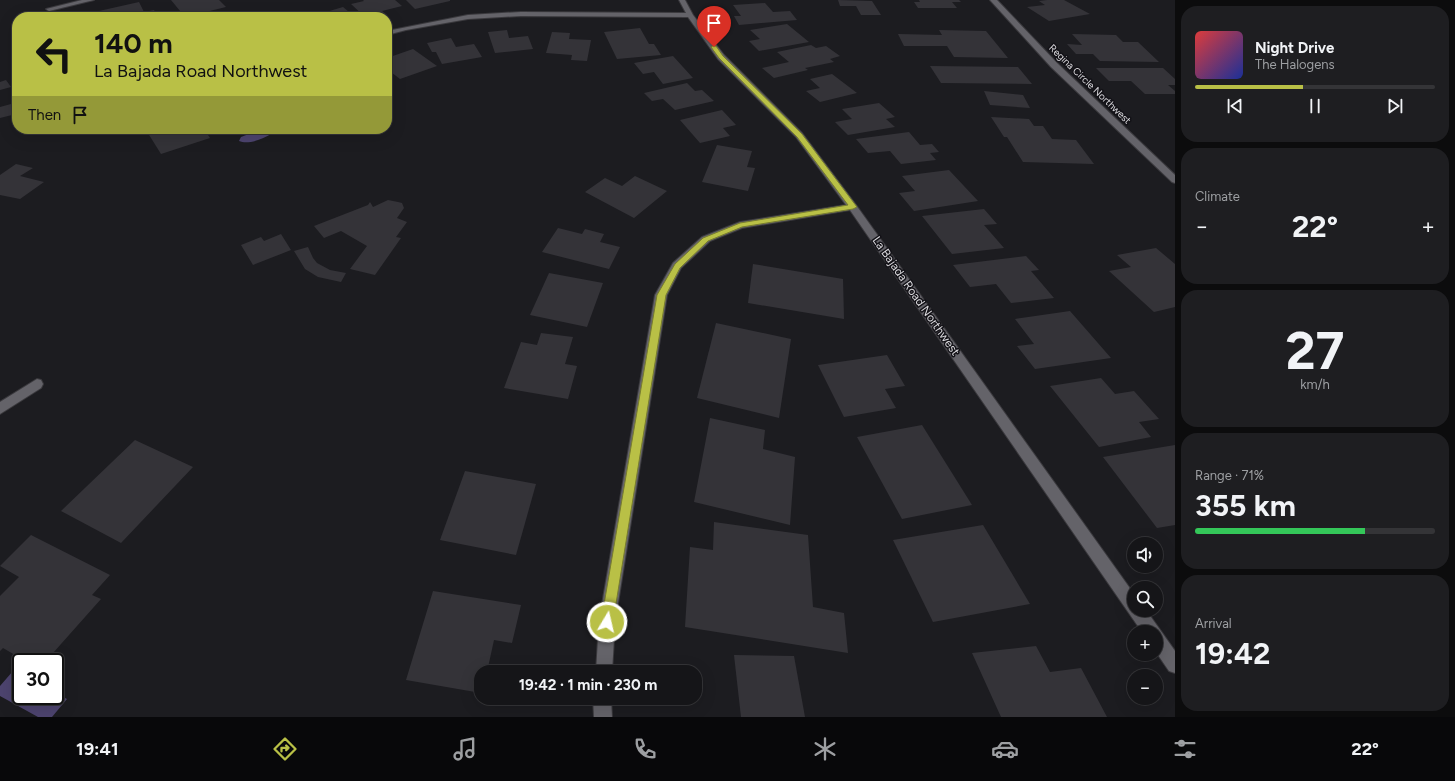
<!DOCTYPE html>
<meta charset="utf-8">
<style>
:root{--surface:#151518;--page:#1e1e21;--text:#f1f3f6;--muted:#9d9fa2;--line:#343437;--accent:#b9c046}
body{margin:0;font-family:Figtree,sans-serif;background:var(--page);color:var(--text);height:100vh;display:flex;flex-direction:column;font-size:15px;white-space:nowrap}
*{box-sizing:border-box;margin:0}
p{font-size:13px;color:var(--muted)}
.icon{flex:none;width:22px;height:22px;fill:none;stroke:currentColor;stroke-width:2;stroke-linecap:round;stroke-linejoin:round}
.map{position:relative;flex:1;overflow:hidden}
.panel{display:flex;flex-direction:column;gap:6px;padding:6px;background:#0c0c0d;width:280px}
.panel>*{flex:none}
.guide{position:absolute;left:12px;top:12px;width:380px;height:122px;border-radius:16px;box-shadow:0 4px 16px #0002,0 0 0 1px var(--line);background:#b9c046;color:#111;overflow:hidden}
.buttons{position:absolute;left:1127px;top:537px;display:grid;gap:8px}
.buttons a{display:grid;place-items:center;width:36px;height:36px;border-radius:50%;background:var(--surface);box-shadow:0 4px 16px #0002,0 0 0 1px var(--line);font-size:20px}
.speed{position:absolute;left:12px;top:653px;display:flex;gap:8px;font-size:20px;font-weight:700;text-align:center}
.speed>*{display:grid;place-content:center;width:52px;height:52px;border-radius:50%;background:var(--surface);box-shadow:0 4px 16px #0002,0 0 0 1px var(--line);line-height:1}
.speed .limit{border:2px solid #111;border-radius:6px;background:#fff;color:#111}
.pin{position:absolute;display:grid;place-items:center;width:34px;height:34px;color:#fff;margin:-41px -17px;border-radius:50% 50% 50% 0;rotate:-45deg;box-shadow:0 0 4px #0007}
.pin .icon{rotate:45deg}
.me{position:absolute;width:44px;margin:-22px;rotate:9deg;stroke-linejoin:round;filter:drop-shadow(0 0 3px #0008)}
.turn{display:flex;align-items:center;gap:14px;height:84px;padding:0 16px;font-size:18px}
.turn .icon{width:52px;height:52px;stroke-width:2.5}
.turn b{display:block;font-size:28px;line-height:34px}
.then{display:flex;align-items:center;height:38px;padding:0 16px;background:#0003;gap:8px;font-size:15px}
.big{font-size:30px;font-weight:700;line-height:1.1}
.panel .tile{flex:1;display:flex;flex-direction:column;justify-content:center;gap:6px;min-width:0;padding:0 14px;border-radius:16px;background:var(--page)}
.panel .dial{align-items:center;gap:0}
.dial b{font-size:52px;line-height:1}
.song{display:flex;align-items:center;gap:12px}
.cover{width:48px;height:48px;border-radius:6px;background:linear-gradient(135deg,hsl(0 70% 55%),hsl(230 70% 35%))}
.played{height:4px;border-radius:2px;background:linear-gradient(90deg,var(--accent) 45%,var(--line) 45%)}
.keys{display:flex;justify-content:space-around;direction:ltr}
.heat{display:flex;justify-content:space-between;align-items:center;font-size:22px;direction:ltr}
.charge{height:6px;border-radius:3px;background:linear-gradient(90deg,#34c759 71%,var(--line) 0)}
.trip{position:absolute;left:474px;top:665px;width:228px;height:40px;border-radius:16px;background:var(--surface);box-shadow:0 4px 16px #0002,0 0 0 1px var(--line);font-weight:700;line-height:40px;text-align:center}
.tabs{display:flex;height:64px;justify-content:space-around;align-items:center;background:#08080a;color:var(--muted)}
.tabs .icon{width:28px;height:28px}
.tabs .active{color:var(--accent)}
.tabs b{font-size:18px;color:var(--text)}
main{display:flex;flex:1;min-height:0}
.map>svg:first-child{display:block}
.water{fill:#4d446f}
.building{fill:#343338}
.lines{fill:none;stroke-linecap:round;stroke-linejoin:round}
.street-casing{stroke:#3a393d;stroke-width:2}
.secondary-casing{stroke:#3a393d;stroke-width:2}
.street{fill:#646369;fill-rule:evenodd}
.secondary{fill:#646369;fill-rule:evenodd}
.route{fill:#b9c046;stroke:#787d2e}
.labels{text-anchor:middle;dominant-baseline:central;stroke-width:3;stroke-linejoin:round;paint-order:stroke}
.far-street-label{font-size:10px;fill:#dbdade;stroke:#131217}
.street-label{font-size:12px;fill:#dbdade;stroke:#131217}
</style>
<main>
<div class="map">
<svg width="1175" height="717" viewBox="0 0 1175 717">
<rect width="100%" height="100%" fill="#1c1c20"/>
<!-- water -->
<g class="water">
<path d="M262 129H266L271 132V134C263 139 248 145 239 141L241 137Z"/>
<path d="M13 671 21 675V696H55V693L67 699 52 717H38L0 696V686Z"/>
</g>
<!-- building -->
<g class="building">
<path d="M171 0H219L226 7 185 17Z"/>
<path d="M363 0H395L402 6 382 11 387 15 365 17 351 4 364 1Z"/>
<path d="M406 0H450V1L415 9Z"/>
<path d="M838 0 872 1 881 15H861L856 6H840Z"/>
<path d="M919 0H959L961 2H952L957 8H918L914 2H920Z"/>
<path d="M1047 0H1064L1090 14 1049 21 1027 7 1045 5 1039 1Z"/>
<path d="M139 2 144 12 154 10 158 17H102L99 11Z"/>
<path d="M765 3 773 12 790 11 797 20 739 25 734 16H741L733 5Z"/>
<path d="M343 7 355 17H309Z"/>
<path d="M289 12 295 17H272Z"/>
<path d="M787 24 809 42 759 51 749 41 760 39 750 30Z"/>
<path d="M640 28 649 44H654L661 55 617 59 604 32Z"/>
<path d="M507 30 509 38 528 36 533 49 495 53 488 32Z"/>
<path d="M939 30 986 31 1008 58 954 57 947 46H904L898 34 942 35Z"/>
<path d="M552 32 570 33 569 39 591 40 587 61 571 60 572 55 546 53Z"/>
<path d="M1072 34 1116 35 1123 42H1138L1159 62 1100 61 1093 54H1076L1067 44 1082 45Z"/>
<path d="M451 38 456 47 474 44 482 57 442 64 436 52H432L427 43Z"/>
<path d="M811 45 816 48 826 46 840 56 830 59 834 62 805 68 808 70 774 78 762 68 789 62 777 52Z"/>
<path d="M413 49 437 66 400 79 387 69V58Z"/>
<path d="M673 56 693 78 663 84 654 72 643 74 634 63Z"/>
<path d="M930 66 1018 67 1032 84 941 83Z"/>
<path d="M1096 68H1163L1175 79V85H1168L1175 91V94H1145L1131 81H1109Z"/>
<path d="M832 74 857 93 820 102 806 91 820 88 810 79Z"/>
<path d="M6 80 11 87 0 90V82Z"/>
<path d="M687 83 695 91 702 90 714 101 675 110 663 99 652 101 644 93Z"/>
<path d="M984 91 1023 95 1030 108 990 105Z"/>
<path d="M879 103 895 117 886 119 895 127 848 135 835 122 852 119 842 109Z"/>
<path d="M11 104 16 114 0 118V107Z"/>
<path d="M722 110 736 125 723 128 730 136 700 143 680 120Z"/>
<path d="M991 117 1029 119 1034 126H1043L1052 139 1076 140 1094 164 1023 162 1007 137H1004Z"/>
<path d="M149 129H178L179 131 184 129H204L210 138 161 154 146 130Z"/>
<path d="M221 129H240L225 134Z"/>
<path d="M909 132 920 145 932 144 939 152 930 153 936 160 901 164 890 151 868 153 856 139Z"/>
<path d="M717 145 752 151 747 167 755 168 748 191 702 182Z"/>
<path d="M16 164 33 168 20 176 44 182 20 199 0 195V175Z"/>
<path d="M949 170 978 201 914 211 899 193 915 191 902 176Z"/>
<path d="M635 176 667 191 634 218 585 192 605 178 622 186Z"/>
<path d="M388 200 398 202 402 203 404 208 397 218 407 222 396 237 401 238 375 275 350 269 367 246 341 231 324 238 314 226 368 205 370 202 373 207Z"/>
<path d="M984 209 997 224 984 225 1004 248 952 254 922 216Z"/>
<path d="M558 228 582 234 585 229 604 234 600 242 620 247 609 269 542 252Z"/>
<path d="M281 234 291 250 253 265 241 245 261 237 264 241Z"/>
<path d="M308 247 313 258 317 263 330 270 346 273 341 282 318 277 305 269 294 251Z"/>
<path d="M1156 248 1175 264V307L1154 312 1109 271 1131 267 1117 255Z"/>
<path d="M1026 256 1039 270 1031 271 1054 298 1011 303 996 284 970 287 953 265Z"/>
<path d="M753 264 843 279 844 319 748 303Z"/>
<path d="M549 273 603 283 587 327 530 315Z"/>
<path d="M1070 311 1111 358 1035 369 1017 346 1034 344 1015 319Z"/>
<path d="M716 323 791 339 779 418 697 398Z"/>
<path d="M541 333 573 337 565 364 577 366 568 399 504 388 521 342 537 345Z"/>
<path d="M887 355 905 386 885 389 896 408 844 417 818 365Z"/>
<path d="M1101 378 1115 394 1134 391 1159 419 1139 422 1151 437 1099 447 1050 386Z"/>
<path d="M710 418 765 430 763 449 795 457 790 525 694 502Z"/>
<path d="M922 425 972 505 902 519 857 437Z"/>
<path d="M135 440 193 467 121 543 61 511Z"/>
<path d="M1175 445V525L1157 528 1103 457Z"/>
<path d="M465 471 536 484 516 555 440 540Z"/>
<path d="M714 522 808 535 813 607 844 613 848 653 685 627 690 547 713 550Z"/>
<path d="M983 525 1030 604 933 622 893 540Z"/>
<path d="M31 535 110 575 92 595 101 599 45 662H27L3 648 0 651V596L19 577 0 566Z"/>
<path d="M433 591 521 605 512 643 494 640 487 672H481V693L406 680Z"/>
<path d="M1036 646 1050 672 1081 668 1107 717H1001L972 653Z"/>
<path d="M734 655 794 656 805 717H741Z"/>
</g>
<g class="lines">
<defs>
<g id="street">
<path d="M82 0H94L49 11 46 9Z"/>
<path d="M679 0H685L693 15 724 55 802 133 856 205 1134 594V610H1146L1175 651V673L1169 671 1156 652V632H1142L850 210 742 228 710 241 681 268 667 295 615 622 612 672H596L599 622 655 295 673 263 702 237 740 222 846 205 796 137 718 59 688 17 521 16 468 19 406 30 387 35V31L468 15 521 12 686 13Z"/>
<path d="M37 379 41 380 43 384 41 388 0 414V402Z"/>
<path d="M593 698H611L612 717H594Z"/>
</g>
<path id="secondary" d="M990 0H997L1057 63 1175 175V183L1172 182 1051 67Z"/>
</defs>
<!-- street casing -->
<use href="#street" class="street-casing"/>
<!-- secondary casing -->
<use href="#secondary" class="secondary-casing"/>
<!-- street -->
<use href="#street" class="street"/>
<!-- secondary -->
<use href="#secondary" class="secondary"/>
</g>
<!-- route -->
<path class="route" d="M712 46H716L723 56 802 134 857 207 853 209 742 227 708 241 680 268 666 295 613 622 612 626 607 628 603 626 601 622 657 295 675 264 703 238 740 223 848 205 797 137 719 58 711 47Z"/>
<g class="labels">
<!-- far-street labels -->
<g class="far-street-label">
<text transform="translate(1090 84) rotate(44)">Regina Circle Northwest</text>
</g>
<!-- street labels -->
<g class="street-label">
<text transform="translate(916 296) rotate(55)">La Bajada Road Northwest</text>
</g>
</g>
</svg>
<div class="buttons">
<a><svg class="icon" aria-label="sound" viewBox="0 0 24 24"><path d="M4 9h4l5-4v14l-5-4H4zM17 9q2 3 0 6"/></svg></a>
<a><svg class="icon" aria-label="search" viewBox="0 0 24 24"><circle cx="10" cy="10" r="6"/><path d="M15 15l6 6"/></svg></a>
<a>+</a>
<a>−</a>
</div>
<div class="speed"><div class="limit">30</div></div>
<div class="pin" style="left:714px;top:47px;background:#d93025"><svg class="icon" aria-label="arrive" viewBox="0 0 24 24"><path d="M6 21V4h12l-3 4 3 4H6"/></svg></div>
<svg class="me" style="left:607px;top:622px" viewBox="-20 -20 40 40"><circle r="17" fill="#b9c046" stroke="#fff" stroke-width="3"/><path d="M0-11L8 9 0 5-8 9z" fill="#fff"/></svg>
<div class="trip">19:42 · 1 min · 230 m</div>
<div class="guide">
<div class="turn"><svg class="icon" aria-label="left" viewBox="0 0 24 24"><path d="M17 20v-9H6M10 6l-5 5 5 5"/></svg><div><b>140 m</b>La Bajada Road Northwest</div></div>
<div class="then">Then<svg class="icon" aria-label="arrive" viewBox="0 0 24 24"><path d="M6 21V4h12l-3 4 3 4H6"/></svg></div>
</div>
</div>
<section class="panel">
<div class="tile">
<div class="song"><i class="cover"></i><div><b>Night Drive</b><p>The Halogens</p></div></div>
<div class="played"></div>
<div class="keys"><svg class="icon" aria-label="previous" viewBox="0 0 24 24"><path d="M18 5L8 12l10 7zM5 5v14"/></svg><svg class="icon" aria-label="pause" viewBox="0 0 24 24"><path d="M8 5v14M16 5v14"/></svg><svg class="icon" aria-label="next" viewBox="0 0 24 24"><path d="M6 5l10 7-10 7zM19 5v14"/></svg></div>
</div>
<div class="tile"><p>Climate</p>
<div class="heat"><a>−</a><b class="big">22°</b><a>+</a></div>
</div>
<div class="tile dial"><b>27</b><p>km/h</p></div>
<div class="tile"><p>Range · 71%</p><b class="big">355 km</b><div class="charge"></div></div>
<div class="tile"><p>Arrival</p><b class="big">19:42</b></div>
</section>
</main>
<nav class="tabs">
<b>19:41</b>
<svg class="icon active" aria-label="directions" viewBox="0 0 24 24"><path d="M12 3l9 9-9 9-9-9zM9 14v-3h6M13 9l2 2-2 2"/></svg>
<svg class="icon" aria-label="music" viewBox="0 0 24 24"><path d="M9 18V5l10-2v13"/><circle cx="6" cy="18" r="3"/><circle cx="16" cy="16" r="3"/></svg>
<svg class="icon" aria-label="phone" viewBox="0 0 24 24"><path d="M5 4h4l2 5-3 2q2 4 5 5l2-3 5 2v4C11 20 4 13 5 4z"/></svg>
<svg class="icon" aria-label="climate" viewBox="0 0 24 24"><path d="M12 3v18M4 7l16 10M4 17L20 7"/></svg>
<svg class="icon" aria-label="car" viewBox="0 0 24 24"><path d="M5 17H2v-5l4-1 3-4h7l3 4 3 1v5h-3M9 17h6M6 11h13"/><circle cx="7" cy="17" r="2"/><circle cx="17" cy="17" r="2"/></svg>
<svg class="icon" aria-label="filters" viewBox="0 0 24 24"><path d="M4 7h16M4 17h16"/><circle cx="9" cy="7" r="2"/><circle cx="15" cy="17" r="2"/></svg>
<b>22°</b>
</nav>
